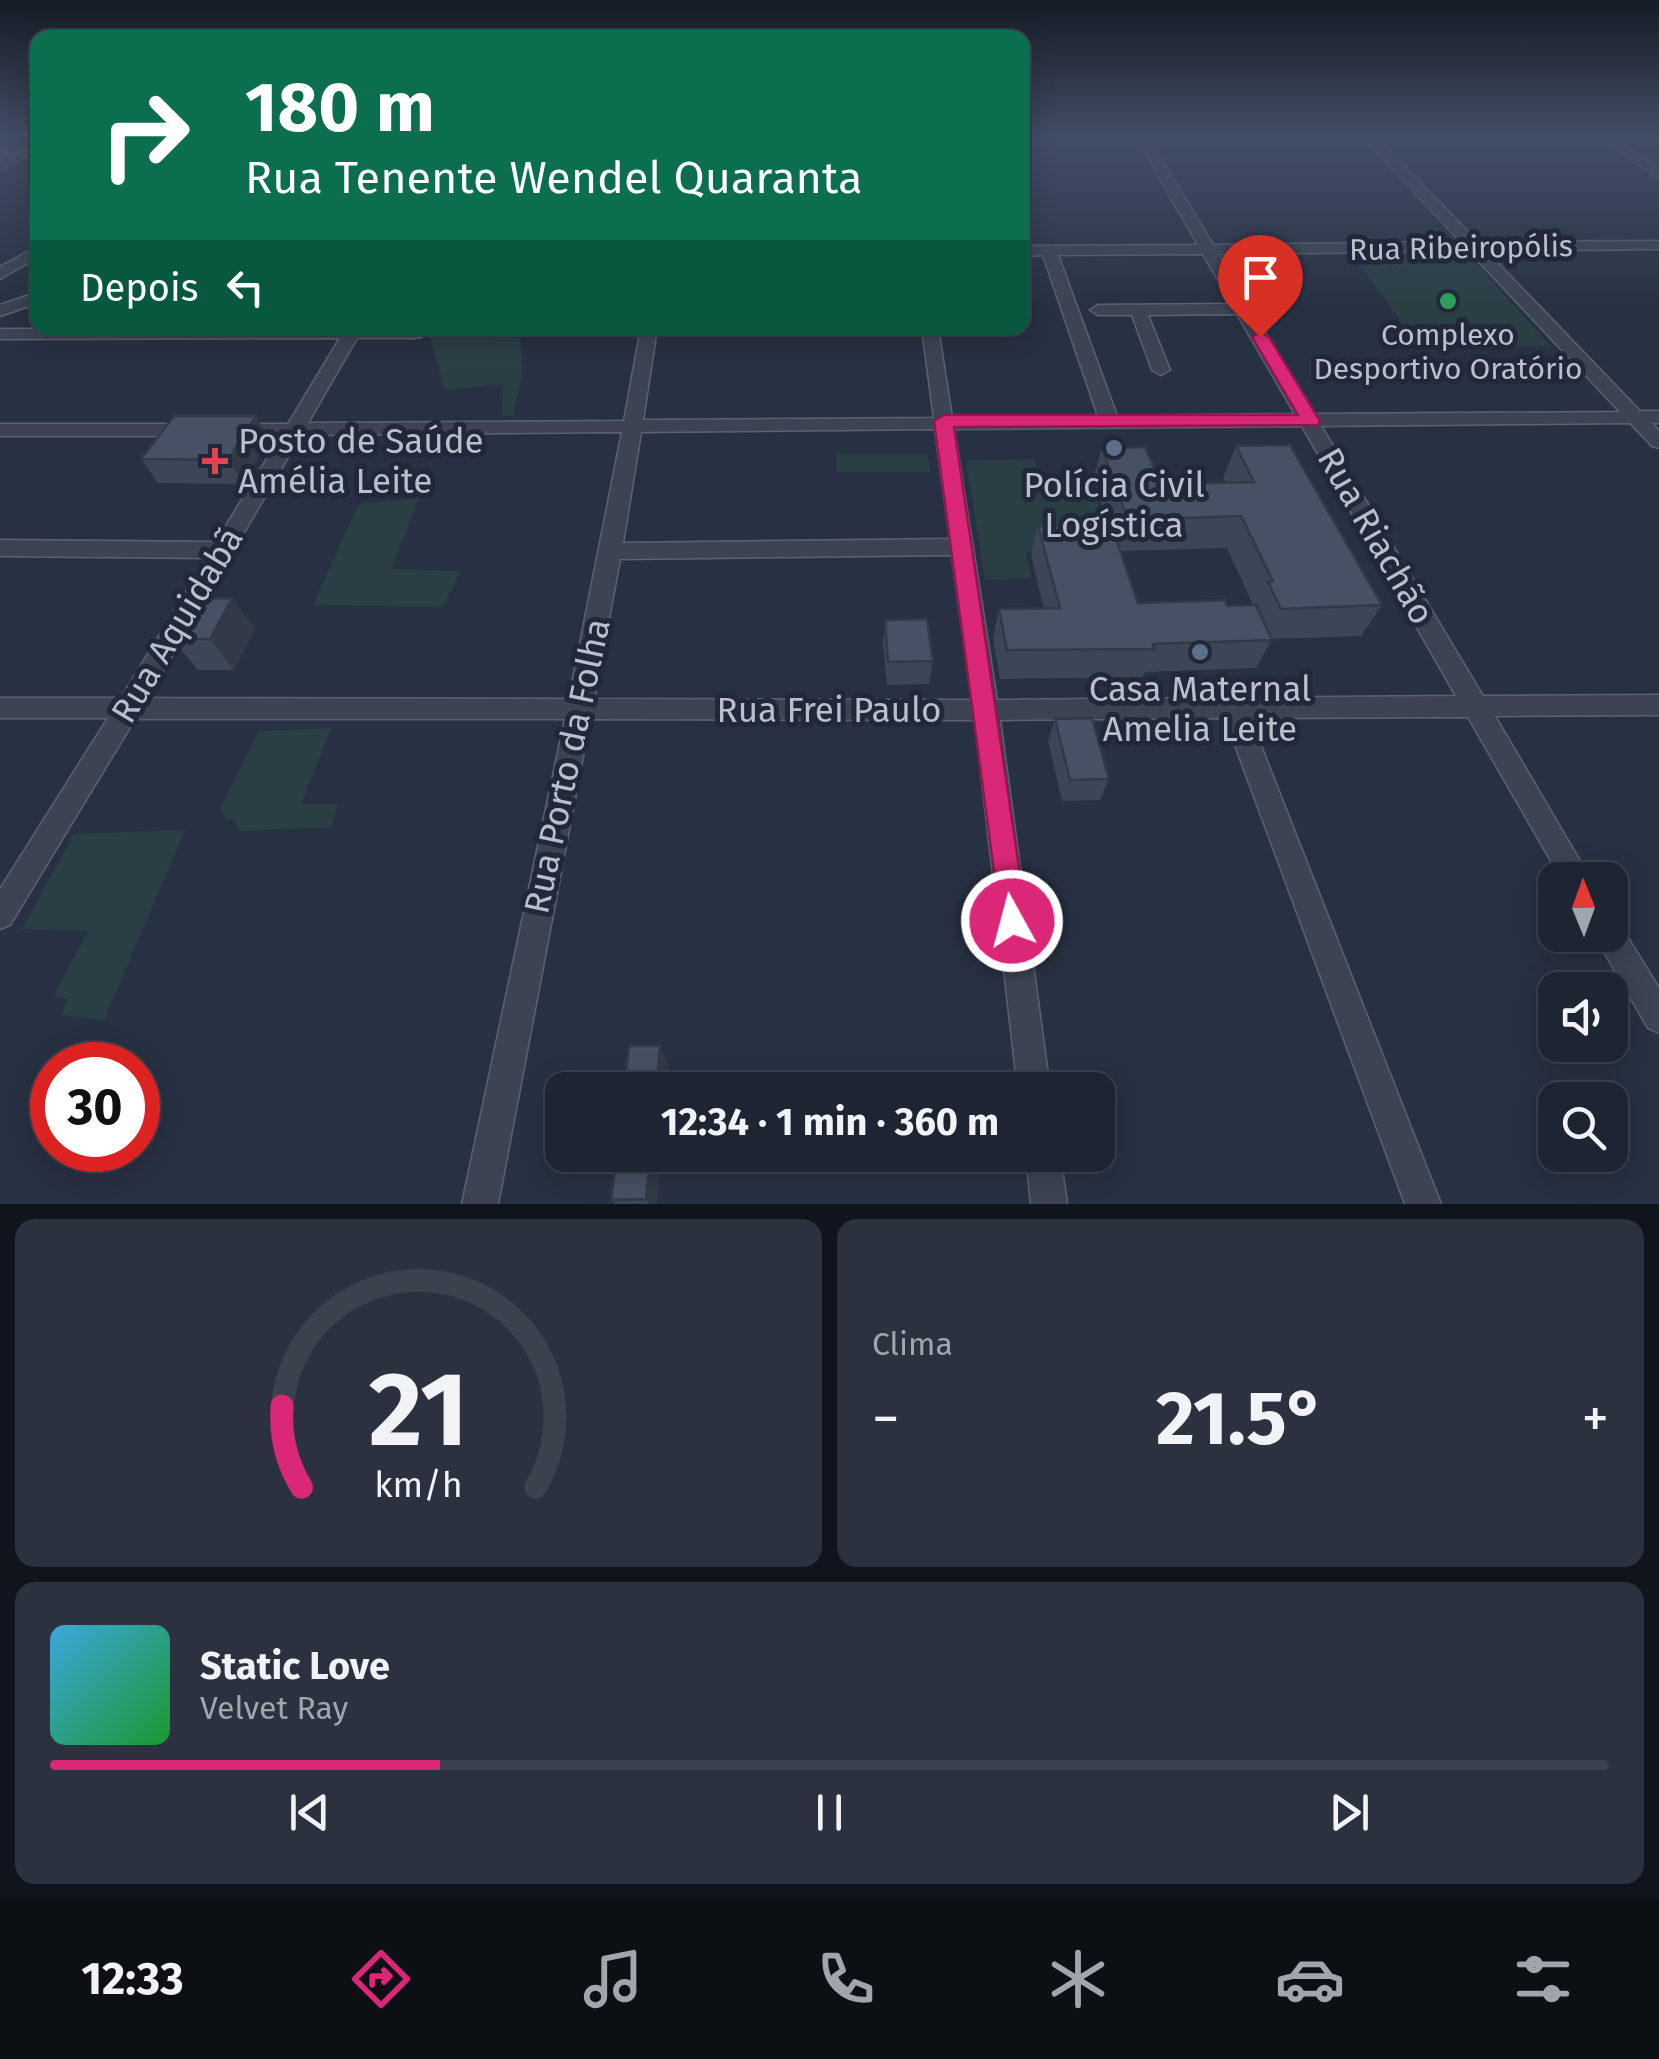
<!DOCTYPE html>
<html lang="pt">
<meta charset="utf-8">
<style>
:root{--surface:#1e2532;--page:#2b313e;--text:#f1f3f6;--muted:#a1a5ac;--line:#3c424d;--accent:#db2777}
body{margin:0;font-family:"Fira Sans",sans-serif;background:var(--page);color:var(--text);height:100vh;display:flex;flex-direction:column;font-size:38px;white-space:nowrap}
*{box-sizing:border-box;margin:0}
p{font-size:32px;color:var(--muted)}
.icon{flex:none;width:55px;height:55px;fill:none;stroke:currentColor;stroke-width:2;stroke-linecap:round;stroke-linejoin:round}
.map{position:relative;height:1204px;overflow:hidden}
.sheet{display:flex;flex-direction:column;gap:15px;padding:15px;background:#10141c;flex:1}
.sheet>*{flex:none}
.guide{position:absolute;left:30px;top:30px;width:1000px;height:305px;border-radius:20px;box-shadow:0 5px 25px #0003,0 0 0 2px var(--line);background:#0b6e4f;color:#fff;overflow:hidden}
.needle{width:65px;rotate:359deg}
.tools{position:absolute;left:1538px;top:862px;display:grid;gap:20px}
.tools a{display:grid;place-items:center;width:90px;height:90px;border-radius:20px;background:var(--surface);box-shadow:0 5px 25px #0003,0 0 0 2px var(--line);font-size:50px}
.speed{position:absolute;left:30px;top:1042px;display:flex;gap:20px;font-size:50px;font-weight:700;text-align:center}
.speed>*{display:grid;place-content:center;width:130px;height:130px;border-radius:50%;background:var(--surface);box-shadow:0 5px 25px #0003,0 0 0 2px var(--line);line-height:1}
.speed .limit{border:15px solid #d22;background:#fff;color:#111}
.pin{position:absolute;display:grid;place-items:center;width:85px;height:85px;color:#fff;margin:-102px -42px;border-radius:50% 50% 50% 0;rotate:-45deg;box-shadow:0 0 10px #0007}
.pin .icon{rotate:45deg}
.me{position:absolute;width:110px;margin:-55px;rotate:353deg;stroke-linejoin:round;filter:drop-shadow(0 0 8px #0008)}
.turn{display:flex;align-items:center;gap:35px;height:210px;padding:0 50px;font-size:45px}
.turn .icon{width:130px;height:130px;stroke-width:2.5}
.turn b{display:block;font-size:70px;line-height:85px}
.then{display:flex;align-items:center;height:95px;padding:0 50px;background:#0003;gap:20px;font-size:38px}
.big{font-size:75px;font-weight:700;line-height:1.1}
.sheet .tile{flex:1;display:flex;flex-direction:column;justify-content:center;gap:15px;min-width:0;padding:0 35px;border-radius:20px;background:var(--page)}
.sheet .dial{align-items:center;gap:0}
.dial svg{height:260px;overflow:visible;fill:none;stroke:var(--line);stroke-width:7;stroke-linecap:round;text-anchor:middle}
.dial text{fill:var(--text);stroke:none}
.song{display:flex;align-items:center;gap:30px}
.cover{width:120px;height:120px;border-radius:15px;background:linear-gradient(135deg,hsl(200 70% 55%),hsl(130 70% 35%))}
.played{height:10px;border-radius:5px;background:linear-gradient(90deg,var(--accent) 25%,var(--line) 25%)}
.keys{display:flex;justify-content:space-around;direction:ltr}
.heat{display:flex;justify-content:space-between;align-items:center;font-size:55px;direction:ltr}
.sheet .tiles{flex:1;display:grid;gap:15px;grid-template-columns:1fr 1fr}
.tile:last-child{grid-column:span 2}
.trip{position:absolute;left:545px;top:1072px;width:570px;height:100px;border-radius:20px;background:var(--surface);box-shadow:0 5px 25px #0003,0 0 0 2px var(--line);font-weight:700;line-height:100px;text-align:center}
.dock{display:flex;height:160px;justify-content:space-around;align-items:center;background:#0c0f14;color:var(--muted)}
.dock .icon{width:70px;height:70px}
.dock .current{color:var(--accent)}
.dock b{font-size:45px;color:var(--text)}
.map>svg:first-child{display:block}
.green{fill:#2a3f44}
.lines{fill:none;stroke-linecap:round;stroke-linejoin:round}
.minor-casing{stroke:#5b6170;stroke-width:3}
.major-casing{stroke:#464c5c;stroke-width:2}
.minor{fill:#3c4453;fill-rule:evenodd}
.major{fill:#5a6273;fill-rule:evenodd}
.wall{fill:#3d4657;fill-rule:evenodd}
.shaded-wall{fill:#323947}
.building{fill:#475165;stroke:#323947;stroke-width:2.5}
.route{fill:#db2777;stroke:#8e194d;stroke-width:2.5}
.leisure-dot{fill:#2e9e5b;stroke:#212839;stroke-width:4}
.service-dot{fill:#5c6f8a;stroke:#212839;stroke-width:4}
.health-dot{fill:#e0444e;stroke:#212839;stroke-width:4}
.labels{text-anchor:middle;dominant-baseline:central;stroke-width:10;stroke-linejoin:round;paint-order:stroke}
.far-street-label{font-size:30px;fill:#babfcd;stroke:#212839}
.far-poi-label{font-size:30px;fill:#babfcd;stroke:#212839}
.poi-label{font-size:35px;fill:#babfcd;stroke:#212839}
.street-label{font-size:35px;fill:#babfcd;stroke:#212839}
</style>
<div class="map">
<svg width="1659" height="1204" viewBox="0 0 1659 1204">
<rect width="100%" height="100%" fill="#283143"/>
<!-- green -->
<g class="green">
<path d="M1470 256 1550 346 1419 347 1355 257Z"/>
<path d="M427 328H484L481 337 521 338 522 375 513 416H502L503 384 445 390Z"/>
<path d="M837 455H928L930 472H837Z"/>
<path d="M1033 459 1040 474 1087 475 1110 537 1076 550 1026 552 1031 578 985 580 966 461Z"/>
<path d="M419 498 391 569 461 571 443 607 313 605 359 504Z"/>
<path d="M331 728 301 804H338L331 827 240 831 234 820H227L220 809 259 731Z"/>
<path d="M185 830 104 1020 61 1015 68 1000 54 996 88 931 22 929 74 834Z"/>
</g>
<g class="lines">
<defs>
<g id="minor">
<path d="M1138 140H1150L1213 245 1461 242 1366 140H1379L1478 242 1659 241V249L1486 251 1640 411H1659V423H1652L1659 431V448L1652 446 1630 423 1321 426 1483 696 1659 695V715L1495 716 1591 880H1562L1468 717 1250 718 1441 1204H1405L1225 718 1000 720 1050 1090H1018L975 720 590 719 498 1204H462L565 719H135L10 925 0 929V889L108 718H0V698H121L207 558 0 556V540L216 542 281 436H233L224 430 233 424H288L340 338 0 339V329H421V337L415 338H357L308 423 624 421 641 328H657L643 420 934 418 922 328H938L952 418 1098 416 1043 255 1022 256V246L1198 245ZM1469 251 1620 412 1314 414 1218 254ZM1203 254 1232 304 1098 305 1090 310 1098 315H1132L1152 370 1161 375 1170 370 1148 315 1237 314 1295 414 1117 416 1058 255ZM1302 426 1456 696 997 700 954 429ZM935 429 950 539 623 543 641 432ZM622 432 569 699 147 698 301 435ZM952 555 972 700 594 699 620 559Z"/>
<path d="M1604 140H1618L1659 169V179Z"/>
<path d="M38 142V151L0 170V161Z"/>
<path d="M38 246V257L0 279V267Z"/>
<path d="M38 292V303L0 316V305Z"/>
<path d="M0 424H191L200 430 191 436H0Z"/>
<path d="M1610 920 1620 925 1659 988V1033L1648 1028 1600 945 1595 935H1610Z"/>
<path d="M1026 1155H1060L1067 1204H1031Z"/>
</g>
<rect id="major" x="0" y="148" width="38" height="10"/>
</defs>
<!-- minor casing -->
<use href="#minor" class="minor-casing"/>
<!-- major casing -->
<use href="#major" class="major-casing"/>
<!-- minor -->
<use href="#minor" class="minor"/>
<!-- major -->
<use href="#major" class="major"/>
</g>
<!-- wall -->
<g class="wall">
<path d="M269 439 243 484 158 483 141 459Z"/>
<path d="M1236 446 1382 605 1361 636 1272 639 1256 668 1145 672 1142 677 1000 679 993 638 999 609H1044L1031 555 1038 526 1109 524 1093 480 1102 448 1161 484 1225 482 1223 478ZM1227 548 1253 605 1227 606 1138 603 1120 551Z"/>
<path d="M232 598 255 629 234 670H198L172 639Z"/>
<path d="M885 620 933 661 929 684 887 685 883 643Z"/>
<path d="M1055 719 1109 779 1100 800 1062 801 1048 741Z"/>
<path d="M617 1155H661L657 1204H615L611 1200Z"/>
</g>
<!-- shaded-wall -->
<g class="shaded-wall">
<path d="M256 416 269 439 243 484 228 460Z"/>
<path d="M232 598 255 629 234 670 210 639Z"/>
<path d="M660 1046 669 1065 667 1090H656Z"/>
<path d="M650 1155H661L657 1204H650L646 1199Z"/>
</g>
<!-- building -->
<g class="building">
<path d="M174 416H256L228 460 141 459Z"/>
<path d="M1290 445 1382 605 1281 609 1268 582 1273 581 1241 516 1128 520 1102 448 1145 447 1161 484 1254 482 1236 446Z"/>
<path d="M1111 524 1138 603 1225 600 1227 606 1256 605 1272 640 1153 644 1154 649 1007 650 999 609 1060 608 1038 526Z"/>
<path d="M232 598 210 639H172L196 599Z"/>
<path d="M927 619 933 661 888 662 885 620Z"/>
<path d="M1092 718 1109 779 1070 780 1055 719Z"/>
<path d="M629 1046H660L656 1090H624Z"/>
<path d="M617 1155H650L646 1199 611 1200Z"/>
</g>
<!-- sky -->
<linearGradient id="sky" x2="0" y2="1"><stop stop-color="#161b25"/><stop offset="0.45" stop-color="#424e66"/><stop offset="1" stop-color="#424e66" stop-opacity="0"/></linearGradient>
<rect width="1659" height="308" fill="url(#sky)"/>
<!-- route -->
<path class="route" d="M1260 332 1269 337 1320 421 1318 425 954 427 1027 921 1023 931 1012 935 1002 931 934 421 944 415H1298L1252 337Z"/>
<!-- markers -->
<circle class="leisure-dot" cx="1448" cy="301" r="10"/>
<g class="service-dot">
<circle cx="1114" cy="448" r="10"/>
<circle cx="1200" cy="652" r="10"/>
</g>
<path class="health-dot" d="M210 446h10v10h10v10h-10v10h-10v-10h-10v-10h10z"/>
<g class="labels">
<!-- far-street labels -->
<g class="far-street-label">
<text transform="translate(1461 248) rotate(-1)">Rua Ribeiropólis</text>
</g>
<!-- far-poi labels -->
<g class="far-poi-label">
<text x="1448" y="335">Complexo<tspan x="1448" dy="34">Desportivo Oratório</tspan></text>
</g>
<!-- poi labels -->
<g class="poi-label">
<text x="238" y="441" text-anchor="start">Posto de Saúde<tspan x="238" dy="40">Amélia Leite</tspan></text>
<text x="1114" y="485">Polícia Civil<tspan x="1114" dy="40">Logística</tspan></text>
<text x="1200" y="689">Casa Maternal<tspan x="1200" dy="40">Amelia Leite</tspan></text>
</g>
<!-- street labels -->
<g class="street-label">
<text transform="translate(1376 536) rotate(60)">Rua Riachão</text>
<text transform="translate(177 625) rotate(-59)">Rua Aquidabã</text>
<text x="829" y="710">Rua Frei Paulo</text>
<text transform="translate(567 766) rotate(-78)">Rua Porto da Folha</text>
</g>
</g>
</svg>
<div class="tools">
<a><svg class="needle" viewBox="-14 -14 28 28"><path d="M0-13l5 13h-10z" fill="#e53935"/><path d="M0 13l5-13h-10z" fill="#a1a5ac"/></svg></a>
<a><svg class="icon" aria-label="sound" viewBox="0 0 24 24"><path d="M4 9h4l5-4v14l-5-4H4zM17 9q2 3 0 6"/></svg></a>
<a><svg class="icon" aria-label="search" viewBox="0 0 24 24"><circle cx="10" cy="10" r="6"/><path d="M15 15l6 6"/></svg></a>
</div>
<div class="speed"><div class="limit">30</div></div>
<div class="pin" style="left:1260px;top:337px;background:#d93025"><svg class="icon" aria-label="arrive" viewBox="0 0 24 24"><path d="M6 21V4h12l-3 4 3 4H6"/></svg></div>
<svg class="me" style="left:1012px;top:921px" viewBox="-20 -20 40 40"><circle r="17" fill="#db2777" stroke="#fff" stroke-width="3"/><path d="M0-11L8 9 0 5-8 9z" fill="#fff"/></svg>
<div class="trip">12:34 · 1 min · 360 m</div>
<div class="guide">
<div class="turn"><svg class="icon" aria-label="right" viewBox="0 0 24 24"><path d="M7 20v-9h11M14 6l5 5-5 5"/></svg><div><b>180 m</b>Rua Tenente Wendel Quaranta</div></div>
<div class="then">Depois<svg class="icon" aria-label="left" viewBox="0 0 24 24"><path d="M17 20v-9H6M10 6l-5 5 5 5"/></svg></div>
</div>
</div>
<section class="sheet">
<div class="tiles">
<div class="tile dial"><svg viewBox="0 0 100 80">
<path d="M14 69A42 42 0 1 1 86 69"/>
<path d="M14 69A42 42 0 0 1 8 44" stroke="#db2777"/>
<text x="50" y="56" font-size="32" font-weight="700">21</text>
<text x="50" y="72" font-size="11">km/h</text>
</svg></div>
<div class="tile"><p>Clima</p>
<div class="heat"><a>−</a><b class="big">21.5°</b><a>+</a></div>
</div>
<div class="tile">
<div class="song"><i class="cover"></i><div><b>Static Love</b><p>Velvet Ray</p></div></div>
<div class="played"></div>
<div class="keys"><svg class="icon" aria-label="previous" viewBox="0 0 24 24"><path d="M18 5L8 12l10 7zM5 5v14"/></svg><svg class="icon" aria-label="pause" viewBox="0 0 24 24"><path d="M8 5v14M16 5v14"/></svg><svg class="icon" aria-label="next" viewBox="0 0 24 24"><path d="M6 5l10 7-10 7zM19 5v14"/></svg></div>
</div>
</div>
</section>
<nav class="dock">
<b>12:33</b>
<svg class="icon current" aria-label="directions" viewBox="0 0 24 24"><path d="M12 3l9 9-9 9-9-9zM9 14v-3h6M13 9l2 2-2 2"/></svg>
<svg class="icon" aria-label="music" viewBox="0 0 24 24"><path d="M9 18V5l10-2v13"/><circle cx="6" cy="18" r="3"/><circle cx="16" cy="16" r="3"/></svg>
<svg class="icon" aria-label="phone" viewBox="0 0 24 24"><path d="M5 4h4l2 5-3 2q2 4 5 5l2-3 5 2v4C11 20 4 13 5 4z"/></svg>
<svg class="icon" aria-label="climate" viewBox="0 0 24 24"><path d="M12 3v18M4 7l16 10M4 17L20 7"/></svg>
<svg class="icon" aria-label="car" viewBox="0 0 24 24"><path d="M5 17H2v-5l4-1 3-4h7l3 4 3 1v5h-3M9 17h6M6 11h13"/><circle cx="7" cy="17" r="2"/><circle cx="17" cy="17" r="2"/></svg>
<svg class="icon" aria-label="filters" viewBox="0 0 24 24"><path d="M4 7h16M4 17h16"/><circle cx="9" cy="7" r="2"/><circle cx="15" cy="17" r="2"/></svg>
</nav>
